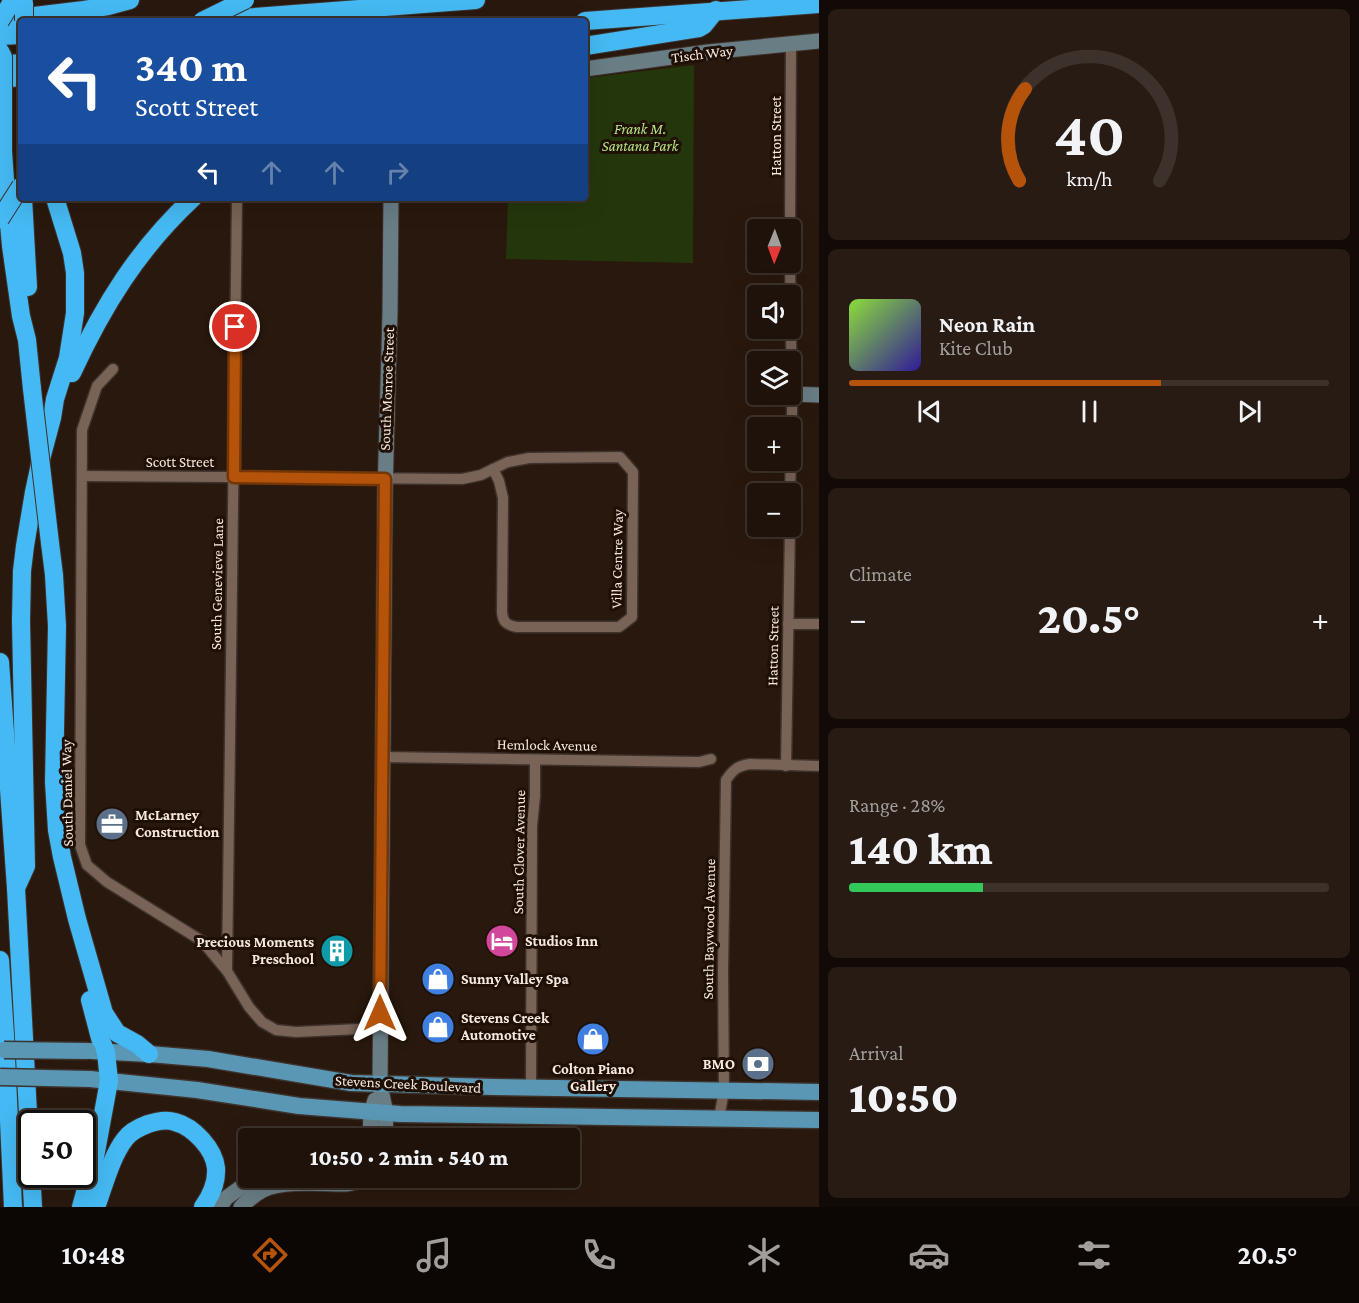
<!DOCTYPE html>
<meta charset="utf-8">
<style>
:root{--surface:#1f120a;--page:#271b13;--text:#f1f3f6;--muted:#a19e9c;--line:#3c322b;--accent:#b45309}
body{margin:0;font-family:"Crimson Pro",serif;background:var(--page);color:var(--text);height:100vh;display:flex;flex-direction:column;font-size:22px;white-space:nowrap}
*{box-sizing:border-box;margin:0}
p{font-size:20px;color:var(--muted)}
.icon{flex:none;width:33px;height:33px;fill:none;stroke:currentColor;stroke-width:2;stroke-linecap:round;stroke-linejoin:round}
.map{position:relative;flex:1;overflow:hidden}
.sheet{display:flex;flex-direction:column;gap:9px;padding:9px;background:#110a06;width:540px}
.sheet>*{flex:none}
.banner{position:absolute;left:18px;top:18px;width:570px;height:183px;border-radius:6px;box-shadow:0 6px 24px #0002,0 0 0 2px var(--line);background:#1a4fa0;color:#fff;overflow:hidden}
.needle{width:39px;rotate:181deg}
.controls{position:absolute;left:747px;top:219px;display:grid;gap:12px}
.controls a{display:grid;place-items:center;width:54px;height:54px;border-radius:6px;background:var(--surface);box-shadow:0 6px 24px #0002,0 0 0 2px var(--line);font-size:30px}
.speed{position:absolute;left:18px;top:1110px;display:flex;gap:12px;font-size:30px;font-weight:700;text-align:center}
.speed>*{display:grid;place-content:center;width:78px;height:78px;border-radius:50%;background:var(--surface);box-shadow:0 6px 24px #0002,0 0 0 2px var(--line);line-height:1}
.speed .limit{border:3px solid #111;border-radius:9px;background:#fff;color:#111}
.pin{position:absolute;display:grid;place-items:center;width:51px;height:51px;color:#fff;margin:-26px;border:3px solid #fff;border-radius:50%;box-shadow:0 2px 6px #0007}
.me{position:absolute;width:66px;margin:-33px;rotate:0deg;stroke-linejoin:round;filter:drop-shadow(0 0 4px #0008)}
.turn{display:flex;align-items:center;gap:21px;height:126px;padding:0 18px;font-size:27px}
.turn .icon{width:78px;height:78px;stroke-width:2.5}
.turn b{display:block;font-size:42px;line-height:51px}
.lanes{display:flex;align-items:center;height:57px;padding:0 18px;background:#0003;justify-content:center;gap:30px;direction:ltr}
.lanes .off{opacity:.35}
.big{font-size:45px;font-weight:800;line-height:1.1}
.sheet .card{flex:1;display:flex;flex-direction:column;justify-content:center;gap:9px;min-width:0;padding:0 21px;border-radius:9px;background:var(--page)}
.sheet .dial{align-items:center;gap:0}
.dial svg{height:156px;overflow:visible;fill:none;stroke:var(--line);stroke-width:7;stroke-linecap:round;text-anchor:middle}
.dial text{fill:var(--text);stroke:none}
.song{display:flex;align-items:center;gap:18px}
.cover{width:72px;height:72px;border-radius:9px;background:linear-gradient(135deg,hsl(90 70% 55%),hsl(250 70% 35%))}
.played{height:6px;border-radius:3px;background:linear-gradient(90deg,var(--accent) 65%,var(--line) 65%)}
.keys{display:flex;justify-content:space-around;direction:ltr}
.heat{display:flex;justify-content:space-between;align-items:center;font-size:33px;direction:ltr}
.charge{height:9px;border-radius:4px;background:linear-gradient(90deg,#34c759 28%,var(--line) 0)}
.trip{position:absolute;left:238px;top:1128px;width:342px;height:60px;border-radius:6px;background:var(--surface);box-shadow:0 6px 24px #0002,0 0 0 2px var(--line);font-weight:800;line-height:60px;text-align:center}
.dock{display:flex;height:96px;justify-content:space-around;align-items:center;background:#0c0704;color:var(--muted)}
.dock .icon{width:42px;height:42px}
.dock .active{color:var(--accent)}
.dock b{font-size:27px;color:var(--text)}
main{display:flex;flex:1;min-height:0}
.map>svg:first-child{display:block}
.green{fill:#24370c}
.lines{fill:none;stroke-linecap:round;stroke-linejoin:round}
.street-casing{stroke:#3e322d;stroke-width:13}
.secondary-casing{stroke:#3e322d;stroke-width:17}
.primary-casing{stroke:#3e322d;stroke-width:19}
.highway-casing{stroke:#3e322d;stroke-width:20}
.street{stroke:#786356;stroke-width:10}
.secondary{stroke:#697d85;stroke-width:15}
.primary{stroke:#5997b4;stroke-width:16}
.highway{stroke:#45b9f3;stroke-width:18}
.primary-bridge-casing{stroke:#3e322d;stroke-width:19;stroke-linecap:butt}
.highway-bridge-casing{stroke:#3e322d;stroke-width:20;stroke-linecap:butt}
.primary-bridge{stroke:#5997b4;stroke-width:16}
.highway-bridge{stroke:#45b9f3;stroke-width:18}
.route-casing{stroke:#753606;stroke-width:15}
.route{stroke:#b45309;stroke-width:10}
.labels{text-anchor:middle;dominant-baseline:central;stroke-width:6;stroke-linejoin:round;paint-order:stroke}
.street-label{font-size:15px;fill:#f4e8e0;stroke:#1f0f05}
.park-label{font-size:15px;font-style:italic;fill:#b4e483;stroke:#1f0f05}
.poi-label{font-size:15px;font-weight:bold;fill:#f4e8e0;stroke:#1f0f05;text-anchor:start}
</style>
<main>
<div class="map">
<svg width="819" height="1207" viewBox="0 0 819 1207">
<rect width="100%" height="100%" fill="#29180d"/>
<!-- green -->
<path class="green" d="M694 65 693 263 506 259 508 198H585V78Z"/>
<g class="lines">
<defs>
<g id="street">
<path d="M790 230 791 43"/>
<path d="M113 369 97 386 82 430 80 845 87 865 107 882 202 941 227 971 249 1007 262 1022 276 1030 296 1032 380 1028"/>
<path d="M620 457 633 472 632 617 619 627H517C506 625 503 622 502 612L503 498 499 481 493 469 508 462 529 458Z"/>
<path d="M82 476 462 479 481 475 493 469"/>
<path d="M790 494 792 410 790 262"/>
<path d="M788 624H819"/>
<path d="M382 757 699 762 711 759"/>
<path d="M786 766 790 526"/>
<path d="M227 971 237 198"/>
<path d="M531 1088 532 826 535 796V760"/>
<path d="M719 1118 724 1091 723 971 726 780C733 770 737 766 750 764L819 766"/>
</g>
<g id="secondary">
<path d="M585 69 708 52 819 41"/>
<path d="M791 394 819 395"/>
<path d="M370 1138 371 1112 375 1100"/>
<path d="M385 1138 386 1113 380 1085 381 965 385 493 390 313 391 198"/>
<path d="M220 1207 226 1198 254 1178"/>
<path d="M241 1207C247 1201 255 1194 263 1190 284 1180 323 1184 347 1184L357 1182 364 1178"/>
</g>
<g id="primary">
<path d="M92 1051 149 1054 208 1059 351 1083 494 1087 819 1092"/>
<path d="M90 1079 197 1090 299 1106 400 1114 819 1120"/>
</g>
<g id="highway">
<path d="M0 20 84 10 108 6 130 0"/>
<path d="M203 21 476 0"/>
<path d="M585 21 819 4"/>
<path d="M0 36 21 35"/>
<path d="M585 46 699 28 704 25 716 10"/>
<path d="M0 65 21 63"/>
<path d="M0 79 21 77"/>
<path d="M3 96V151L5 180 11 246 21 316 27 340 32 389"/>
<path d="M23 198 28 287"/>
<path d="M72 373C103 306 138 249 193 198"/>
<path d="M50 543 54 575 57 626 54 782 57 830 62 857 77 919 104 1013 117 1033 137 1044 149 1054"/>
<path d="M0 662 16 888 33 1207"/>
<path d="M16 888 26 866 21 621 22 571 25 546 34 492 41 459 52 418 55 399 68 358 75 313V273L72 253 55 198"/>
<path d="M0 960 5 1035 13 1207"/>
<path d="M81 1207 95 1157 109 1081 106 1052 100 1038 90 1000"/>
<path d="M96 1207C104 1186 111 1157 125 1139 130 1132 140 1127 148 1124 157 1121 166 1119 175 1122 194 1127 214 1149 216 1168 217 1182 210 1197 203 1207"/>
</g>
</defs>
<!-- street casing -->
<use href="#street" class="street-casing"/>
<!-- secondary casing -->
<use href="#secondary" class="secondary-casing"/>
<!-- primary casing -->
<use href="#primary" class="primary-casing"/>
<!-- highway casing -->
<use href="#highway" class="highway-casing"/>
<!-- street -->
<use href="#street" class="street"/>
<!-- secondary -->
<use href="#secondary" class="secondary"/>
<!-- primary -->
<use href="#primary" class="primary"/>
<!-- highway -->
<use href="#highway" class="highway"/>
<defs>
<g id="primary-bridge">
<path d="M4 1050 88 1051"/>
<path d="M0 1077 90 1079"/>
</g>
<g id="highway-bridge">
<path d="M0 21 13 0"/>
<path d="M24 21V3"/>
<path d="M202 21 245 0"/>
<path d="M0 51 3 57V96"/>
<path d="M0 219 21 186"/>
<path d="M32 389 50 543"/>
</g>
</defs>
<!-- primary-bridge casing -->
<use href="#primary-bridge" class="primary-bridge-casing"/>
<!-- highway-bridge casing -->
<use href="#highway-bridge" class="highway-bridge-casing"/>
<!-- primary-bridge -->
<use href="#primary-bridge" class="primary-bridge"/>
<!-- highway-bridge -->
<use href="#highway-bridge" class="highway-bridge"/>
</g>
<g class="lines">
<defs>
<path id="route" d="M235 327 234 477 385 479 380 1013"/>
</defs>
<!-- route casing -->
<use href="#route" class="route-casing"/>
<!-- route -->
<use href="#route" class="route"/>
</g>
<!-- icons -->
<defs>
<symbol id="office-disc" viewBox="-11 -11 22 22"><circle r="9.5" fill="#5c6f8a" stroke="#1f0f05"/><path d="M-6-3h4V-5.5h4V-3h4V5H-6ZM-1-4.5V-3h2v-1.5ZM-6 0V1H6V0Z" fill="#fff"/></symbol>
<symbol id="hotel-disc" viewBox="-11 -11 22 22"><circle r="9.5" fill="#d1479c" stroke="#1f0f05"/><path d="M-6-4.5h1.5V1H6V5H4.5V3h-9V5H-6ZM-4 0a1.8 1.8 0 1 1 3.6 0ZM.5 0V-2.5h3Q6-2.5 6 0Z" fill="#fff"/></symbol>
<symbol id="building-disc" viewBox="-11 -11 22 22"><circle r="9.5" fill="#0f9aa8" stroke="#1f0f05"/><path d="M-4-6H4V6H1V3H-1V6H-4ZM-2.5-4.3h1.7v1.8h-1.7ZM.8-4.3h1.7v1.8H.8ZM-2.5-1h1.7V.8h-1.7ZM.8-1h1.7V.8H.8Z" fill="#fff"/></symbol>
<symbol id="shop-disc" viewBox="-11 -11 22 22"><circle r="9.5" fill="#3f7fe0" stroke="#1f0f05"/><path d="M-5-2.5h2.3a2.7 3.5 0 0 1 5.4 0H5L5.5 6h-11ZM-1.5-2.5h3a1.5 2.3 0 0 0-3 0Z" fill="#fff"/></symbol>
<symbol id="bank-disc" viewBox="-11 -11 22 22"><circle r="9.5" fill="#5c6f8a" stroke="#1f0f05"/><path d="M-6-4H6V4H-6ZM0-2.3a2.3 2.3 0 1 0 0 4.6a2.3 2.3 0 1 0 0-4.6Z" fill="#fff"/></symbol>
</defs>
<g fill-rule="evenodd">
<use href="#office-disc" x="93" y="805" width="38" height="38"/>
<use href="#hotel-disc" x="483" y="922" width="38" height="38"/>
<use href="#building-disc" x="318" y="932" width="38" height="38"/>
<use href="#shop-disc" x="419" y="960" width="38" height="38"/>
<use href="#shop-disc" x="419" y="1008" width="38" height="38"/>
<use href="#shop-disc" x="574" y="1020" width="38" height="38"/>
<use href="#bank-disc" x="739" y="1045" width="38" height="38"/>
</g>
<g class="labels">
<!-- street labels -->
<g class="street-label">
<text transform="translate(702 54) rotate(-7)">Tisch Way</text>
<text transform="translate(776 136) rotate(-90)">Hatton Street</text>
<text transform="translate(387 389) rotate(-88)">South Monroe Street</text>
<text x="180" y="462">Scott Street</text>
<text transform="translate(617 559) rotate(-89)">Villa Centre Way</text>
<text transform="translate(217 584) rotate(-89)">South Genevieve Lane</text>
<text transform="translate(773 646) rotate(-89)">Hatton Street</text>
<text transform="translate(547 745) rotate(1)">Hemlock Avenue</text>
<text transform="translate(67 793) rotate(-91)">South Daniel Way</text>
<text transform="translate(519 852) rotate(-89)">South Clover Avenue</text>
<text transform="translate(709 929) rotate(-89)">South Baywood Avenue</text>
<text transform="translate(408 1084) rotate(3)">Stevens Creek Boulevard</text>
</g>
<!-- park labels -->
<g class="park-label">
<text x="640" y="129">Frank M.<tspan x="640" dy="17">Santana Park</tspan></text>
</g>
<!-- poi labels -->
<g class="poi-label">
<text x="135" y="815">McLarney<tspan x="135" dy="17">Construction</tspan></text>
<text x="525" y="941">Studios Inn</text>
<text x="314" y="942" text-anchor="end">Precious Moments<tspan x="314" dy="17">Preschool</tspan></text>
<text x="461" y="979">Sunny Valley Spa</text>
<text x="461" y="1018">Stevens Creek<tspan x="461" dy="17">Automotive</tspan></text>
<text x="735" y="1064" text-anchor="end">BMO</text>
<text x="593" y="1069" text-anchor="middle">Colton Piano<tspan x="593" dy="17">Gallery</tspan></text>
</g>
</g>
</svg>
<div class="controls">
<a><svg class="needle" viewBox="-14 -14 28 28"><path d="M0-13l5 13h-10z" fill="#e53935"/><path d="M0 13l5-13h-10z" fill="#a19e9c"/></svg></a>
<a><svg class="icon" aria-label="sound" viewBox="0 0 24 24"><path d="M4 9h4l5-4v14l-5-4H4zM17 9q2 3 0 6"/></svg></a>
<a><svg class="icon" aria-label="layers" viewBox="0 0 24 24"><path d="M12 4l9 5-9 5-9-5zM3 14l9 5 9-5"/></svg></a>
<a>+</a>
<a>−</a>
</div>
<div class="speed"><div class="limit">50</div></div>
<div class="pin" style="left:235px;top:327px;background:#d93025"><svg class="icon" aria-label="arrive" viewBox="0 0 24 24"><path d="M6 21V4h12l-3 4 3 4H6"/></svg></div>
<svg class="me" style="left:380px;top:1013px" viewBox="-20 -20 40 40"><path d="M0-17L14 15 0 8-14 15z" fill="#b45309" stroke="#fff" stroke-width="4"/></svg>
<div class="trip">10:50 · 2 min · 540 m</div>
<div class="banner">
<div class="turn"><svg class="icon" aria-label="left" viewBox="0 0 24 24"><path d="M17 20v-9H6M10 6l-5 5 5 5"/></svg><div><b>340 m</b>Scott Street</div></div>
<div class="lanes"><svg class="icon" aria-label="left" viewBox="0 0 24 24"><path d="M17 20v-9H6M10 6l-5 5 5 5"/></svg><svg class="icon off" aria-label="ahead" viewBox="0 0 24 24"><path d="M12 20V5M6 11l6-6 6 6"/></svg><svg class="icon off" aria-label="ahead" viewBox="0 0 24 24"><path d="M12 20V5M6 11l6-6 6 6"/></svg><svg class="icon off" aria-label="right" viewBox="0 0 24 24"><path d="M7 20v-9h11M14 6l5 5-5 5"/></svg></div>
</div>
</div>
<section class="sheet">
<div class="card dial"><svg viewBox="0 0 100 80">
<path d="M14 69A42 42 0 1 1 86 69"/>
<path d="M14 69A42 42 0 0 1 17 22" stroke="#b45309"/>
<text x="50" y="56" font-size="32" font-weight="700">40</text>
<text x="50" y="72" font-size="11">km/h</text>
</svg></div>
<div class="card">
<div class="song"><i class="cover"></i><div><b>Neon Rain</b><p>Kite Club</p></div></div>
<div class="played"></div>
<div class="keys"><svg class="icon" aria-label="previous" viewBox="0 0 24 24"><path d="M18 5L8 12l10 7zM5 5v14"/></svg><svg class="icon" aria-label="pause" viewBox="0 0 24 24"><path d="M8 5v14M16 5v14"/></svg><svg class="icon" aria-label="next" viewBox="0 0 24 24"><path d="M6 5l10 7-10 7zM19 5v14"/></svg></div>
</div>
<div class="card"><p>Climate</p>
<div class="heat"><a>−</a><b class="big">20.5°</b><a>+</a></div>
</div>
<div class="card"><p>Range · 28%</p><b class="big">140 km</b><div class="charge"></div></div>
<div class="card"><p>Arrival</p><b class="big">10:50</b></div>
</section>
</main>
<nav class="dock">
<b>10:48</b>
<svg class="icon active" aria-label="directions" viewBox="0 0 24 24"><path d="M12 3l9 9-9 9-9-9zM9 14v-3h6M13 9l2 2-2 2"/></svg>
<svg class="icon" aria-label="music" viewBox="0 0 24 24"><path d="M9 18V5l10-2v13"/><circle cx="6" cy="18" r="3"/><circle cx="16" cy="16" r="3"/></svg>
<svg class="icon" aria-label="phone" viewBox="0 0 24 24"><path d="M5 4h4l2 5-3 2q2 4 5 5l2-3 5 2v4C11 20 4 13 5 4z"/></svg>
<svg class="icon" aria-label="climate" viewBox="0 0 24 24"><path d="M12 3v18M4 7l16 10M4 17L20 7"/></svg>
<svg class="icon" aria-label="car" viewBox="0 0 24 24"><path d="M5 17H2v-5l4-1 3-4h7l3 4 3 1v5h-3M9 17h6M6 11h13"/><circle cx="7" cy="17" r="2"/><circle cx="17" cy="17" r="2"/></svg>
<svg class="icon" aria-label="filters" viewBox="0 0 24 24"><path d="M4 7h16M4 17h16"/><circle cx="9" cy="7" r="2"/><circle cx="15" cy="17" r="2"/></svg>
<b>20.5°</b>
</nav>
